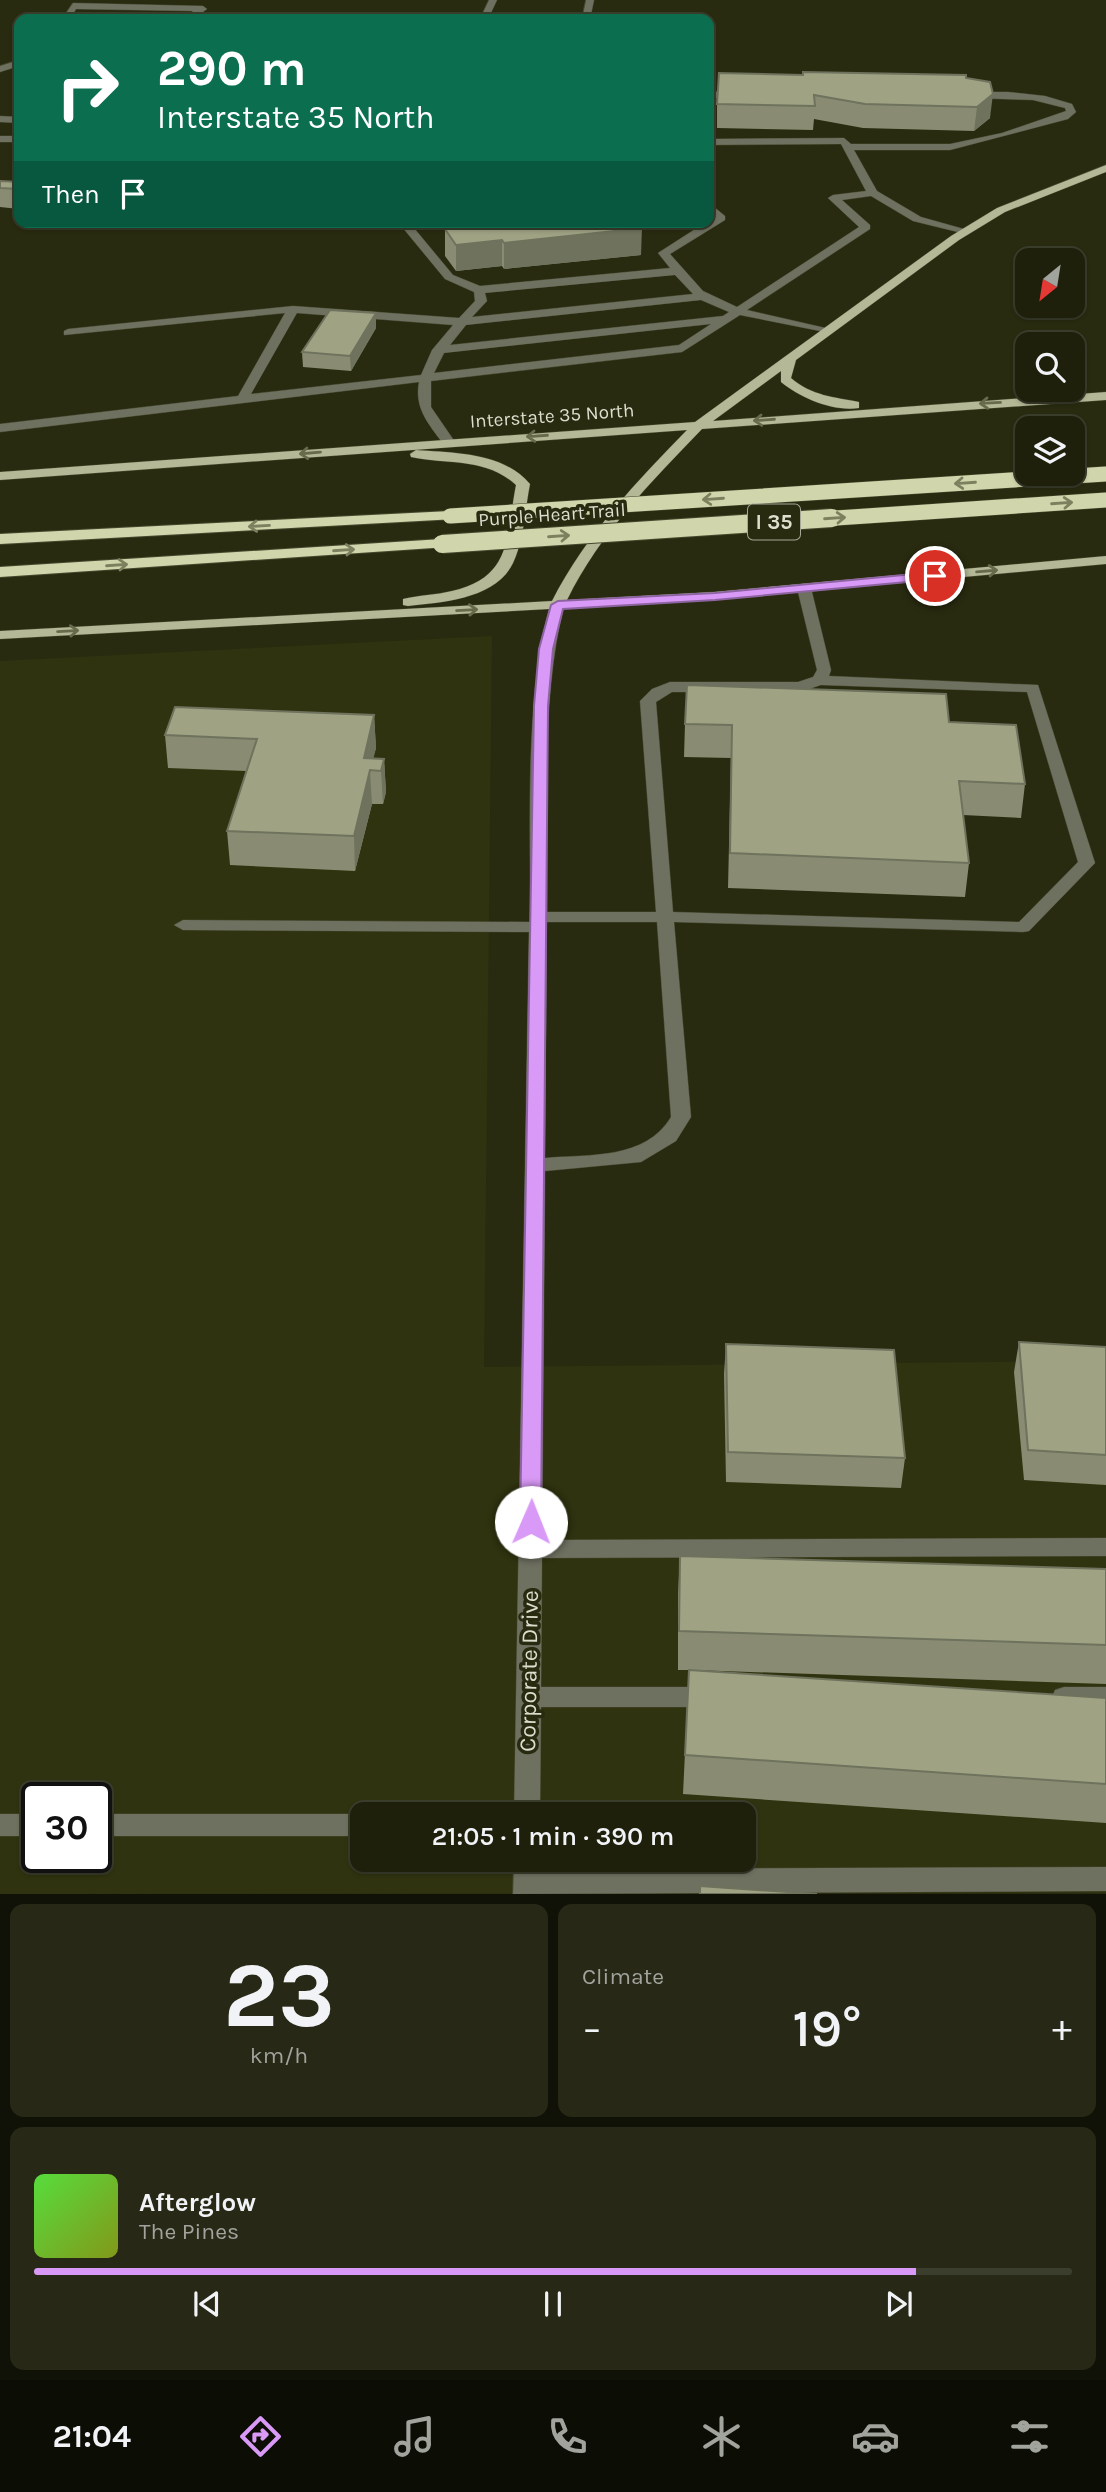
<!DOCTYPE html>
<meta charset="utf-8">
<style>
:root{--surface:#1f200c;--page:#272815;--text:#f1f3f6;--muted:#a1a39d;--line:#3c3e2d;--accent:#d99af7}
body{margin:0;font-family:Karla,sans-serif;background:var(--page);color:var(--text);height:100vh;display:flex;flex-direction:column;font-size:26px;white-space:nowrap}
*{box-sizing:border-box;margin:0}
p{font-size:23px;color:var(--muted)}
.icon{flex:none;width:38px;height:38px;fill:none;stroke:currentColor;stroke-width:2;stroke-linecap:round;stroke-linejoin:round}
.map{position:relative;height:1894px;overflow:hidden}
.drawer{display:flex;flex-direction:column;gap:10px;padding:10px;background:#111207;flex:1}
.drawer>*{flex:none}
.hud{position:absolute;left:14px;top:14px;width:700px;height:214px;border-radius:14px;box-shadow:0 2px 5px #0004,0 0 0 2px var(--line);background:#0b6e4f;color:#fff;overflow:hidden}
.needle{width:46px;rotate:210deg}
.tools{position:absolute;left:1015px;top:248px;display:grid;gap:14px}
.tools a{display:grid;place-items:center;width:70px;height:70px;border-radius:14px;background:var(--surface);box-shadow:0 2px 5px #0004,0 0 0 2px var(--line);font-size:35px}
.speed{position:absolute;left:21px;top:1782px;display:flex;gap:14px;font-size:35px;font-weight:700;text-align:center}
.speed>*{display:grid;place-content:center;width:91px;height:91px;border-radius:50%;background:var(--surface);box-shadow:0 2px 5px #0004,0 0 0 2px var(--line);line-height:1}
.speed .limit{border:4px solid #111;border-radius:10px;background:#fff;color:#111}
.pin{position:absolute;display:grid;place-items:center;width:60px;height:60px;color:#fff;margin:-30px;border:4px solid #fff;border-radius:50%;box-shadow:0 2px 7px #0007}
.me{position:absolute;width:77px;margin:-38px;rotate:1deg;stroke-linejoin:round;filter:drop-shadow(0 0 5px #0008)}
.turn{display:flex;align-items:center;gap:24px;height:147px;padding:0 28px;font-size:32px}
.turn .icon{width:91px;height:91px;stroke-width:2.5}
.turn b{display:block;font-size:49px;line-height:60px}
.then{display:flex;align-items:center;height:66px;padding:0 28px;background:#0003;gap:14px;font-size:26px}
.big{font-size:52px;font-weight:600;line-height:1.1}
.drawer .tile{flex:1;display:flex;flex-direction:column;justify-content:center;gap:10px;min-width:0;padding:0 24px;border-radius:14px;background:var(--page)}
.drawer .dial{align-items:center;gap:0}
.dial b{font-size:91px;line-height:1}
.song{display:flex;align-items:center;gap:21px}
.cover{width:84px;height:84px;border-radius:10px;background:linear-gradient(135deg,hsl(110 70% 55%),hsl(70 70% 35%))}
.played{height:7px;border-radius:4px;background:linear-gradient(90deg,var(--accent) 85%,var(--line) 85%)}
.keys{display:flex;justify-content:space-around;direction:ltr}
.heat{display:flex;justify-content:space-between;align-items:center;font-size:38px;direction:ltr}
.drawer .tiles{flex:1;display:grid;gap:10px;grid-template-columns:1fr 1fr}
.tile:last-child{grid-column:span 2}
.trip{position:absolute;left:350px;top:1802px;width:406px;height:70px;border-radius:14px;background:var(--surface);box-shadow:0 2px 5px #0004,0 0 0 2px var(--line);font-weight:600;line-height:70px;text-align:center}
.menu{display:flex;height:112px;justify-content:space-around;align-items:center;background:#0c0d05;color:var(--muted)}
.menu .icon{width:49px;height:49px}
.menu .selected{color:var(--accent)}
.menu b{font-size:32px;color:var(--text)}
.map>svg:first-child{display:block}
.built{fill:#30330f;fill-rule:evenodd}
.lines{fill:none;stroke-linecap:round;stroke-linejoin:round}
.minor-casing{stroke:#46482e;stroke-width:1}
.major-casing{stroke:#46482e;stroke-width:1}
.highway-casing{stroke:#46482e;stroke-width:2}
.minor{fill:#6e7060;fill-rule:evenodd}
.major{fill:#b4b896;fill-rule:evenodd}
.highway{fill:#d0d5ab;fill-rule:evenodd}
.highway-bridge-far1-casing{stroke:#46482e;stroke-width:16;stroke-linecap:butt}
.highway-bridge-casing{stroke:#46482e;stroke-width:20;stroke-linecap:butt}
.highway-bridge-far1{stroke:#d0d5ab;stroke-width:15}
.highway-bridge{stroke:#d0d5ab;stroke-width:18}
.wall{fill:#898c72}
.shaded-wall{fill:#6f725c}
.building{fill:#9fa384;stroke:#6f725c;stroke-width:2}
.oneway{stroke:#686a4c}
.oneway2{stroke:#7c805e}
.route{fill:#d99af7;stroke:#8d64a1;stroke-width:2}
.labels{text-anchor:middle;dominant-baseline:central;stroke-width:7;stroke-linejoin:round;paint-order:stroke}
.far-street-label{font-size:19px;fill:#dcdece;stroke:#292b10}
.shield{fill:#292b10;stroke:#a6a895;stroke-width:2}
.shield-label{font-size:21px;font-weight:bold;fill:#dcdece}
.street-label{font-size:23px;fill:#dcdece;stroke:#292b10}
</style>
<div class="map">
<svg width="1106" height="1894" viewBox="0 0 1106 1894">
<rect width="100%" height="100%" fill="#292b10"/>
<!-- built -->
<path class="built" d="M492 636 484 1367 1106 1361V1893L0 1894V661ZM37 1797H96V1857H37ZM362 1815H744V1860H362Z"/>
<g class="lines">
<defs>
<g id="minor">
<path d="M489 0H497L488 19H480Z"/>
<path d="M586 0H594L590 19H582Z"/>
<path d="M73 3 203 6 207 9 193 19H183L193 11 76 9 70 19H62Z"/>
<path d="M19 60V66L0 72V66Z"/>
<path d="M709 92 743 91 748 94 743 97 709 98Z"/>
<path d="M1008 92 1045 96 1072 104 1076 112 1068 119 950 150H854L877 191 921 217 971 231 966 234 913 221 871 196 842 200 870 225V229L747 310 830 329V333L740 315 682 352 431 381V407L455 442 449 446 444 445C429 424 414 409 419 382L0 432V424L238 396 285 313 64 335V331L68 329 293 306 459 318 475 301 474 292 445 279 398 222H409L453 275 480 286 670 268 658 253 714 217 709 212V203L725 216V220L670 254 703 291 737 307 859 227 828 198 833 195 866 191 841 144 709 145V139L844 138 851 144H950L1002 133 1066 111 1065 108 1033 100 970 98 965 95 970 92ZM675 275 693 294 472 317 487 301 485 293ZM701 300 729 312 723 316 450 345 466 325ZM297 313 453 325 432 350 421 375 251 394ZM711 324 679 345 434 373 444 353Z"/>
<path d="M0 116 19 117V123L0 122Z"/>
<rect x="0" y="136" width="19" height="6"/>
<path d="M804 584 811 588 831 670 829 676 1038 685 1095 863 1029 931 1023 932 674 922 691 1117 676 1141 641 1162 545 1171 542 1540 1106 1538V1556L542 1558 541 1687H711L720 1690 723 1697 720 1704 711 1707H541L540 1815H514L529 932 183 930 174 925 183 920 530 922C531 818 524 706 550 605L557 601 564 605C540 704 548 810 547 912H656L640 701 652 689 670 682H798L813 677 817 670 797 588ZM821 685 1027 692 1078 862 1019 922 673 912 656 702 672 692H800ZM547 922H657L671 1117C645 1160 590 1154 545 1158Z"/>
<path d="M1064 1687H1106V1707H1064L1055 1704 1052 1697 1055 1690Z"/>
<rect x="0" y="1814" width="37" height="22"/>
<path d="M96 1814H362L364 1815H362V1836H96Z"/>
<path d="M514 1860H540V1869L1106 1867V1891L513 1894Z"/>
</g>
<g id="major">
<path d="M1106 165V172L1005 212 959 240 796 360 791 378C812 396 834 397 859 402V408C833 412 801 398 781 382V371L713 421 1106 392V400L702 429C652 481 599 534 567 600L714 592 1106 556V564L714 600 0 639V631L552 601C585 536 636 482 687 430L0 480V472L695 422 951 236 997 208Z"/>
<path d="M416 450C454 453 503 452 530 484 525 509 524 540 513 563 496 599 443 602 408 606L403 605V599C419 595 436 595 452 591 513 577 506 536 516 485 485 457 449 465 411 457L410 454Z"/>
</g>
<g id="highway">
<path d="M450 511 456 513 458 516 456 519 0 544V534Z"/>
<path d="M442 539 448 541 450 544 448 547 0 577V567Z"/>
</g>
</defs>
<!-- minor casing -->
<use href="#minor" class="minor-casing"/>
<!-- major casing -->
<use href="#major" class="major-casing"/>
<!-- highway casing -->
<use href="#highway" class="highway-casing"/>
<!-- minor -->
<use href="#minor" class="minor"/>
<!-- major -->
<use href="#major" class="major"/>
<!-- highway -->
<use href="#highway" class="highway"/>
<defs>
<g id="highway-bridge-far1">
<path d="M450 516 1106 474"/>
<path d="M806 520 1106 500"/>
</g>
<path id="highway-bridge" d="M442 544 832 518"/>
</defs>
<!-- highway-bridge-far1 casing -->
<use href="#highway-bridge-far1" class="highway-bridge-far1-casing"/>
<!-- highway-bridge casing -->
<use href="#highway-bridge" class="highway-bridge-casing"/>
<!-- highway-bridge-far1 -->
<use href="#highway-bridge-far1" class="highway-bridge-far1"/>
<!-- highway-bridge -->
<use href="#highway-bridge" class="highway-bridge"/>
</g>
<!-- wall -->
<g class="wall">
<path d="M966 78 990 118 974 131 863 128 814 119 813 130 717 128V104Z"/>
<path d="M0 181 19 182V209L0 207Z"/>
<path d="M474 222H636L641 255 504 269 502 266 456 271 445 256V229L474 226Z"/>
<path d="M376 313V328L351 371 303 367 302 352Z"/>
<path d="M374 715 376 748 373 758 384 759 386 792 383 804H372L355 871 230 865 227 831 246 771 168 768 165 735Z"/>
<path d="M949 722 1025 784 1021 818 963 815 969 863 965 897 728 888 731 758 684 757 685 724Z"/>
<path d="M1019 1342 1106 1347V1485L1024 1480 1014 1372Z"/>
<path d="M726 1344 905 1458 901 1488 726 1482 724 1374Z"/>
<path d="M680 1556 1106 1569V1684L693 1670 1106 1698V1823L683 1794 689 1670H678V1594Z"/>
</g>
<!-- shaded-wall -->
<g class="shaded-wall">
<path d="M993 94 990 118 974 131 977 107Z"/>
<path d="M642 228 641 255 504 269V243Z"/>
<path d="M502 240V266L456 271V245Z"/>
<path d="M376 313V328L351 371 350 356Z"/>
<path d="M374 715 376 748 370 772 372 804 355 871 354 836 364 758Z"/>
<path d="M384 759 386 792 383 804 381 771Z"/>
</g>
<!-- building -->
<g class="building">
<path d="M803 72 966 75V78L990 82 993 94 977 107 865 104 814 95 815 106 717 104 719 73 803 75Z"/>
<path d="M0 181 19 182V189L0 188Z"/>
<path d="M488 222H636L642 228 504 243 502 240 456 245 445 229 490 225Z"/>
<path d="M330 310 376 313 350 356 302 352Z"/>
<path d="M687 685 946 694 949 722 1016 725 1025 784 959 781 969 863 730 853 732 725 685 724Z"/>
<path d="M175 707 374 715 364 758 384 759 381 771 370 770 354 836 227 831 257 739 165 735Z"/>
<path d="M1019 1342 1106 1347V1455L1028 1450Z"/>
<path d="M726 1344 894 1350 905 1458 728 1452Z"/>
<path d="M680 1556 1106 1569V1645L679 1631Z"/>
<path d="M689 1670 1106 1698V1784L685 1755Z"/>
<path d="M700 1886 817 1894H700Z"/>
</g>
<!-- one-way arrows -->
<defs><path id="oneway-shaft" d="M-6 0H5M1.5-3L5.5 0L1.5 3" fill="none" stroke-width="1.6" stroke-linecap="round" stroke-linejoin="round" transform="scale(1.75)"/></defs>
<g class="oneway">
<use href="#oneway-shaft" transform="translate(990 403) rotate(177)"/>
<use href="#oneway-shaft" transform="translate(764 420) rotate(176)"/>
<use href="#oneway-shaft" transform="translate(537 436) rotate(176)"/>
<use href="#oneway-shaft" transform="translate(310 453) rotate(175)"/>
<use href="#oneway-shaft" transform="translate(987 571) rotate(-5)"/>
<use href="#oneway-shaft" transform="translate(467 610) rotate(-3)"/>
<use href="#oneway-shaft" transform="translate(68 631) rotate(-3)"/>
</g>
<g class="oneway2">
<use href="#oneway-shaft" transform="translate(965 483) rotate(176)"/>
<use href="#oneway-shaft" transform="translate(713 499) rotate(176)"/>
<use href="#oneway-shaft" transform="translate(1062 503) rotate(-4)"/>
<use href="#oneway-shaft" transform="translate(835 518) rotate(-4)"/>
<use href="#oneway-shaft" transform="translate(259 526) rotate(177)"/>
<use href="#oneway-shaft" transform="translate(559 536) rotate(-4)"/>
<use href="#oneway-shaft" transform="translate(344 550) rotate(-4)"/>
<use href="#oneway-shaft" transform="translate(117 565) rotate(-4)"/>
</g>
<!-- route -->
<path class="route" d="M935 572 939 573V579L715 600 563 609 553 649 548 706 541 1522 538 1528 531 1530 523 1528 520 1522 534 706 539 649 551 605 558 601 715 593Z"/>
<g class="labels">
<!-- far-street labels -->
<g class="far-street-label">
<text transform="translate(552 416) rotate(-4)">Interstate 35 North</text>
<text transform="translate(552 515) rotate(-4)">Purple Heart Trail</text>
</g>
<!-- shield labels -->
<rect class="shield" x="748" y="504.5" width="52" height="35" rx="5"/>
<g class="shield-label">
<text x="774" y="522">I 35</text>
</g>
<!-- street labels -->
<g class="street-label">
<text transform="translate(529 1671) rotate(-89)">Corporate Drive</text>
</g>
</g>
</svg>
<div class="tools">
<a><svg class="needle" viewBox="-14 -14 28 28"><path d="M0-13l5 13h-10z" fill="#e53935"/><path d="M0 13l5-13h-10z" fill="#a1a39d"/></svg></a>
<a><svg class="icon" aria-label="search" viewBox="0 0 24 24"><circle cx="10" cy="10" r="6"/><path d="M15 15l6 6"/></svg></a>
<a><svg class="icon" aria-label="layers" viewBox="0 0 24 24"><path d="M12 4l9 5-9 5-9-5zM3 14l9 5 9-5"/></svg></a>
</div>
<div class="speed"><div class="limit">30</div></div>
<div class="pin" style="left:935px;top:576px;background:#d93025"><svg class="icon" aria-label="arrive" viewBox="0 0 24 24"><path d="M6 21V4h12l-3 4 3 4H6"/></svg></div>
<svg class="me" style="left:531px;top:1522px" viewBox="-20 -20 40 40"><circle r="19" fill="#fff"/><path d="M0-13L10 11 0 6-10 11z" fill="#d99af7"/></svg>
<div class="trip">21:05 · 1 min · 390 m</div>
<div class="hud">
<div class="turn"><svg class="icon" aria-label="right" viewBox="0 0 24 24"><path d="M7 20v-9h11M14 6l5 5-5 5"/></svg><div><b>290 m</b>Interstate 35 North</div></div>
<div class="then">Then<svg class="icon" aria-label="arrive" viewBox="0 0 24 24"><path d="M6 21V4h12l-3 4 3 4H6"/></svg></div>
</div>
</div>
<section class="drawer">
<div class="tiles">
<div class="tile dial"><b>23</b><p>km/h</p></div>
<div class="tile"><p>Climate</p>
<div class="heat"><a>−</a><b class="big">19°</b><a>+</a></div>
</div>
<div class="tile">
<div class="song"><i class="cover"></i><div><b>Afterglow</b><p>The Pines</p></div></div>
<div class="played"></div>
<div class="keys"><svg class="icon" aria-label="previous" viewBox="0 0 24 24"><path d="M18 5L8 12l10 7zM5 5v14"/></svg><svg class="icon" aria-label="pause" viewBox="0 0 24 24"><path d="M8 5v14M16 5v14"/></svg><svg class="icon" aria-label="next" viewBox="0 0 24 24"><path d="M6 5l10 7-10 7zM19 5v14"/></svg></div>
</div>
</div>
</section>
<nav class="menu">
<b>21:04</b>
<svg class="icon selected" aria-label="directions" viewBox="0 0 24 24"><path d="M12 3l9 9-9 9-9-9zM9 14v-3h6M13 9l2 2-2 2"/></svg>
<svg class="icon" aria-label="music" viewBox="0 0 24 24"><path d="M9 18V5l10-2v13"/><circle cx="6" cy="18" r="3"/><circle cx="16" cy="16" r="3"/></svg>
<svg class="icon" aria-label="phone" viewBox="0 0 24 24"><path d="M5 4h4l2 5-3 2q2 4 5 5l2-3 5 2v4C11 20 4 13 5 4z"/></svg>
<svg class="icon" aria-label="climate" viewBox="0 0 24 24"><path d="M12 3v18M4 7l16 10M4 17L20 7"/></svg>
<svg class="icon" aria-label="car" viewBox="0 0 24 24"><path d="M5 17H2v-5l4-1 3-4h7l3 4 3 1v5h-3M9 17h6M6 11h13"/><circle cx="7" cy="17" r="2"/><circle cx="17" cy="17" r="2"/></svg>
<svg class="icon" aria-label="filters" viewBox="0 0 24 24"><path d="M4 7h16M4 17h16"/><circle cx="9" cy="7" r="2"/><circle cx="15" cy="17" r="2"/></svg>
</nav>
